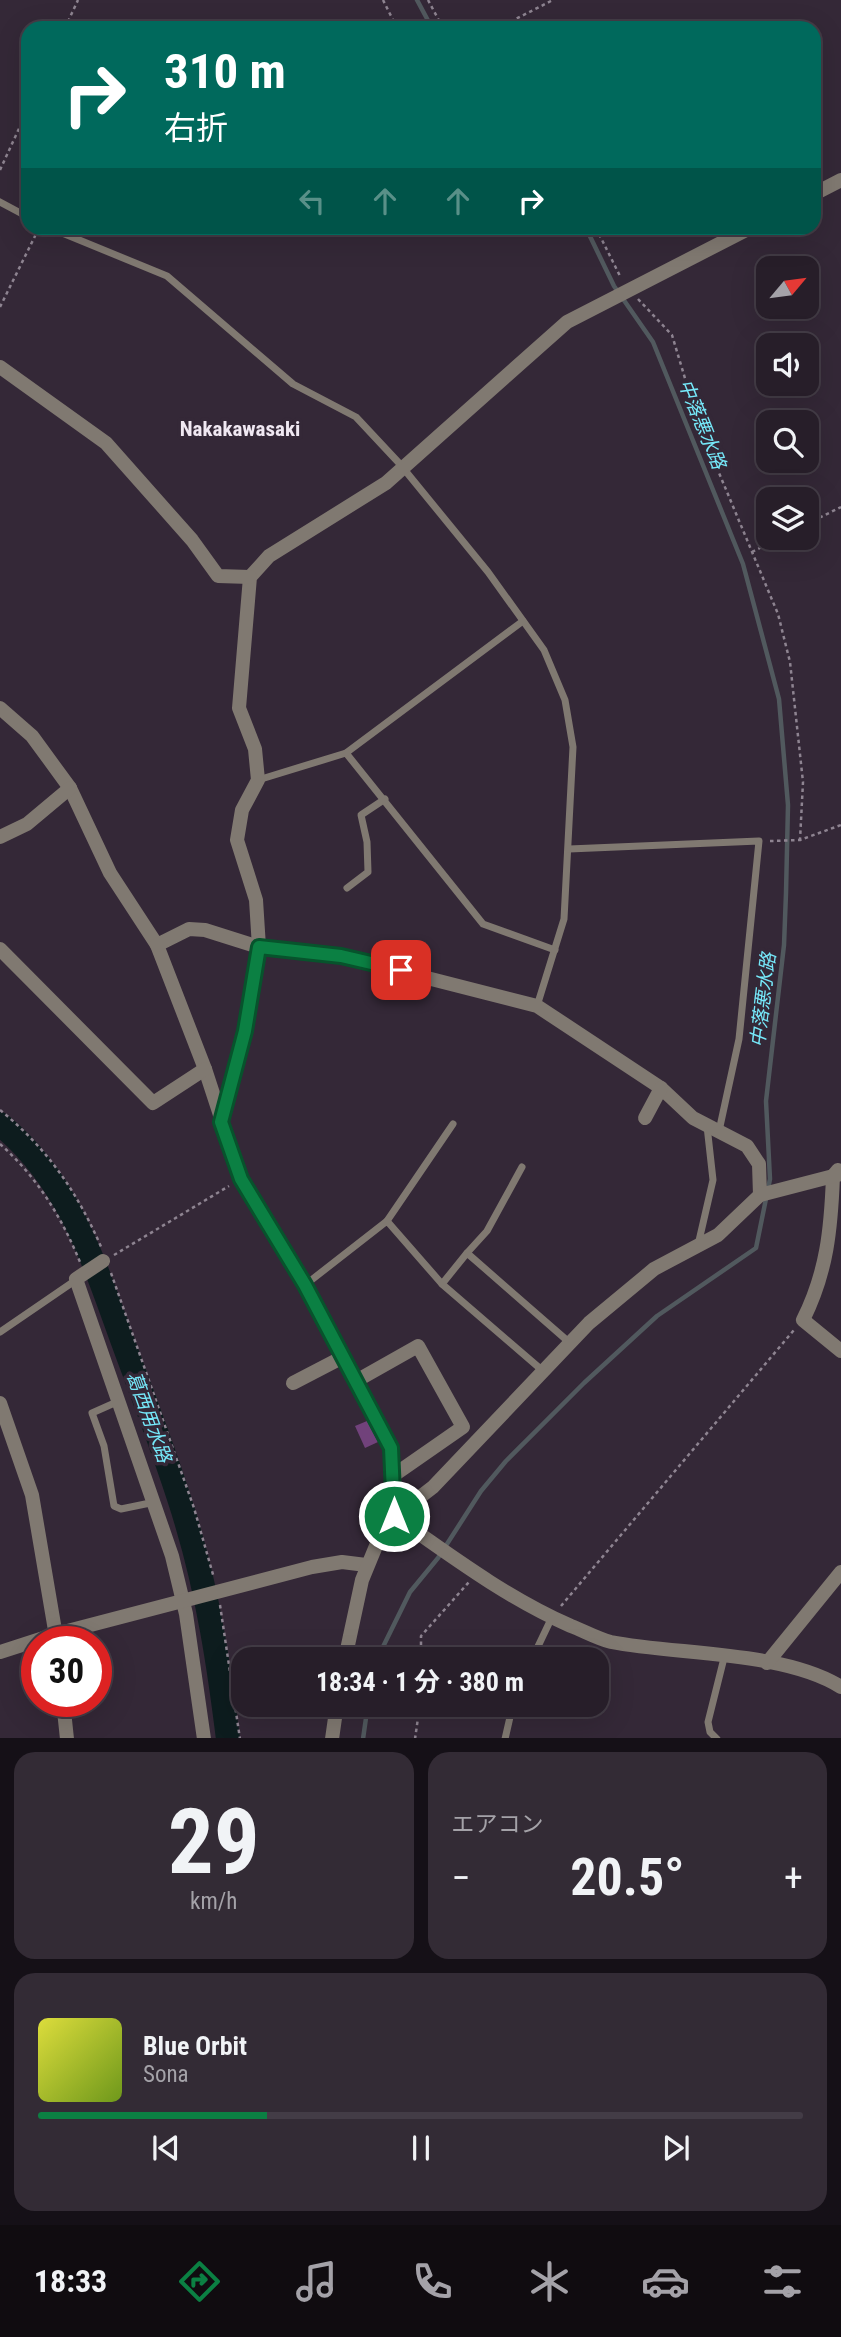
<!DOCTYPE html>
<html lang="ja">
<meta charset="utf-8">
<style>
:root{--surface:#271e29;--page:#332b35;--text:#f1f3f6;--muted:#a4a2a8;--line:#433c46;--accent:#0b8043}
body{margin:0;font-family:"Roboto Condensed","Noto Sans JP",sans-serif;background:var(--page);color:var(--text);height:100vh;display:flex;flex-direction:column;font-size:26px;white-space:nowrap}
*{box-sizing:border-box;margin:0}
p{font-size:23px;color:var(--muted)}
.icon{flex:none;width:38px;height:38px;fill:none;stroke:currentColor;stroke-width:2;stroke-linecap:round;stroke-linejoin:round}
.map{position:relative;height:1738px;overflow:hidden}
.sheet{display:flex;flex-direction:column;gap:14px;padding:14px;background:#151017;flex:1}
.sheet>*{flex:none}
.hud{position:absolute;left:21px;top:21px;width:800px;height:214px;border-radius:21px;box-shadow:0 7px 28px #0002,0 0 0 2px var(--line);background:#00695c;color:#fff;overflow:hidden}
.needle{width:46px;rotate:61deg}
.tools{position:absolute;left:756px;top:256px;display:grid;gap:14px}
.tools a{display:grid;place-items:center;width:63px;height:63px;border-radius:14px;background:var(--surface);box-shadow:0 7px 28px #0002,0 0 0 2px var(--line);font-size:35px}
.speed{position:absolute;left:21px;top:1626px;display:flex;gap:14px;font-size:35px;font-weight:700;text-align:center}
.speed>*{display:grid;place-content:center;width:91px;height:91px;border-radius:50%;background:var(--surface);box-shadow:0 7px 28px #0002,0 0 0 2px var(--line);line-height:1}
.speed .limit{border:10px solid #d22;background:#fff;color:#111}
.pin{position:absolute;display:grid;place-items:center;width:60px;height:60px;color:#fff;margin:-30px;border-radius:14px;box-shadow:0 4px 10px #0006}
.me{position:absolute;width:77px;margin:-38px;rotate:0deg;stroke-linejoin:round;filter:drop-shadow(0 0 5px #0008)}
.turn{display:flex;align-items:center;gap:24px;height:147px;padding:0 28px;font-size:32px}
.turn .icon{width:91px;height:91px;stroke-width:2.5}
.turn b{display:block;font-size:49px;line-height:60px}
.lanes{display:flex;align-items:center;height:66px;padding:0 28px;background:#0003;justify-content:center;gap:35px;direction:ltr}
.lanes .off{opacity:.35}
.big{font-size:52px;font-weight:700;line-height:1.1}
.sheet .tile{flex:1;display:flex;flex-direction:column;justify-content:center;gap:10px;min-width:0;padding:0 24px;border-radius:21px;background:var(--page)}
.sheet .dial{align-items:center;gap:0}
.dial b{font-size:91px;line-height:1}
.song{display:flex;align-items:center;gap:21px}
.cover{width:84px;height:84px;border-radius:10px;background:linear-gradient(135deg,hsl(60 70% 55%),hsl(80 70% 35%))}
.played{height:7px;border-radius:4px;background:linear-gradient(90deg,var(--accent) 30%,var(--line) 30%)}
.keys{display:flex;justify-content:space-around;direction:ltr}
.heat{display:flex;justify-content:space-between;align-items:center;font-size:38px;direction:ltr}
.sheet .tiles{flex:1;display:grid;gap:14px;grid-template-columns:1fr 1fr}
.tile:last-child{grid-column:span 2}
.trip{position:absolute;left:231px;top:1647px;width:378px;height:70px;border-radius:21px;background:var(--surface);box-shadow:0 7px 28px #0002,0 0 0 2px var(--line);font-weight:700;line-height:70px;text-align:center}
.tab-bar{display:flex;height:112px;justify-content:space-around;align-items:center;background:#100c10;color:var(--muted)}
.tab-bar .icon{width:49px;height:49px}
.tab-bar .active{color:var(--accent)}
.tab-bar b{font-size:32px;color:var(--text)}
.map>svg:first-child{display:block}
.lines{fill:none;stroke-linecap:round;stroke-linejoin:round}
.stream{stroke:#51595e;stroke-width:4.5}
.river{stroke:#0d1c1e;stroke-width:24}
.building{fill:#71427b}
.path{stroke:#8e8491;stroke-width:2.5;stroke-dasharray:3.5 3.5;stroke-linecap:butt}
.lane{stroke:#807971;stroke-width:7}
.street{stroke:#807971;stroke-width:14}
.route-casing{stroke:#07532c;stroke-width:18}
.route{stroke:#0b8043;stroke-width:12}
.labels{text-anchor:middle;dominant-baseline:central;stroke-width:7;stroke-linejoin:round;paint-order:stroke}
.water-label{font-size:19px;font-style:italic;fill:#76e9fa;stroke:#342837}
.quarter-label{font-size:21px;font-weight:bold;fill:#f0e8f2;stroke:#342837}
</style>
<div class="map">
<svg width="841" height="1739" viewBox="0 0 841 1739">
<rect width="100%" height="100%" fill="#342837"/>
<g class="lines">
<!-- stream -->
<g class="stream">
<path d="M417 0 432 28"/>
<path d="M377 1659 410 1592 438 1558 481 1491 506 1461 584 1383 657 1316 756 1248 770 1179 766 1101 784 945 786 893 788 805 779 699 743 564 653 342 614 286 586 228"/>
<path d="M363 1739 368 1704"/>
</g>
<!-- river -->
<path class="river" d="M0 1124C72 1182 96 1270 127 1353 148 1410 170 1466 187 1524 208 1594 219 1666 228 1739"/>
</g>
<!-- building -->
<path class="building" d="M367 1421 378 1442 365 1448 355 1426Z"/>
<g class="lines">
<!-- path -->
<g class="path">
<path d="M383 0 397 28"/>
<path d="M428 0 443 28"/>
<path d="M65 28 78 0"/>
<path d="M498 28 553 0"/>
<path d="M0 170 28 109"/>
<path d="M596 228 621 278"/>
<path d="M638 299 672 335 699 425 778 614 790 662 803 782 800 840"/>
<path d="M0 307 39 228"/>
<path d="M807 524 841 507"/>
<path d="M752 552 781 537"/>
<path d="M770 841 800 840 841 825"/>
<path d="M0 1110C48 1149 78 1193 102 1249"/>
<path d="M0 1144C37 1177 61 1216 80 1262"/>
<path d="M114 1255 229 1186"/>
<path d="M111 1273 194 1508 214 1578"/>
<path d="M220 1605 240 1739"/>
<path d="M561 1606 794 1330"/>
<path d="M421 1659V1636L469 1582"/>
<path d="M415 1739 420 1704"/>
</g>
<!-- lane -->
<g class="lane">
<path d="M0 202 28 217"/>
<path d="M50 228 167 276 293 384 356 417 399 463 488 572 544 650 565 700 573 747 564 919 537 1006"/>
<path d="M523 621 346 753 483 924 555 950"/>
<path d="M258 780 346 753"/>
<path d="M569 849 759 841 739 1039 719 1131"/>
<path d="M347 888 368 872 367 842 361 815 385 799"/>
<path d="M387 1221 453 1124"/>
<path d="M698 1245 713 1180 707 1126"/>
<path d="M467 1253 487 1231 522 1167"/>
<path d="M305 1285 387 1221 442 1284"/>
<path d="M0 1332 76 1280"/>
<path d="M543 1371 442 1284 467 1253 570 1343"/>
<path d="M119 1401 92 1413 104 1446 114 1506 121 1509 155 1502"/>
<path d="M532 1659 552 1617"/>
<path d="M505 1739 513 1704"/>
<path d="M717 1739 710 1732 708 1722 724 1658"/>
</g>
<!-- street -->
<g class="street">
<path d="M814 194 841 180"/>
<path d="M750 228 567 322 386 483 269 556 250 577 239 708 255 749 258 780 242 810 237 840 256 900 259 947 341 956 537 1006 661 1088 693 1118 747 1146 759 1164 760 1195"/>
<path d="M0 367 106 443 192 540 218 576 250 577"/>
<path d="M0 708 32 736 70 788 110 873 157 945 205 1069 241 1179 305 1285 392 1448 394 1516"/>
<path d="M0 837 27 824 70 788"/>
<path d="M157 945 189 929 205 930 259 947 245 1031 222 1120"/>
<path d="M0 949 153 1103 205 1069"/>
<path d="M645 1118 661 1088"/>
<path d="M838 1170 833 1176C831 1229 827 1272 803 1320L841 1351"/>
<path d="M103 1261 76 1279 172 1556 186 1614 204 1739"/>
<path d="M356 1381 418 1346 463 1427 394 1475"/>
<path d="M293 1383 343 1357"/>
<path d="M0 1403 32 1495 57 1642"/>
<path d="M394 1516C451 1556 507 1598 571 1626 584 1631 598 1639 611 1642 678 1655 784 1651 841 1687"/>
<path d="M0 1652 56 1634 312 1567 342 1562 366 1565"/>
<path d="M345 1659 362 1580 385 1524 433 1487 589 1323 654 1269 718 1235 760 1195 841 1174"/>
<path d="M767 1663 841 1572"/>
<path d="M63 1701 67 1739"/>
<path d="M332 1739 337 1704"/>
</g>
</g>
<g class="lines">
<defs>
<path id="route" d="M394 1516 391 1448 305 1285 241 1179 221 1122 245 1031 259 947 341 956 401 970"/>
</defs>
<!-- route casing -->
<use href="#route" class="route-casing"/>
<!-- route -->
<use href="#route" class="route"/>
</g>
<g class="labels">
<!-- water labels -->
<g class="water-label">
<text transform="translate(702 424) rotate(68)">中落悪水路</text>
<text transform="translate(763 1000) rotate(-83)">中落悪水路</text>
<text transform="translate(149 1417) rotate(70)">葛西用水路</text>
</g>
<!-- quarter labels -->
<g class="quarter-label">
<text x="240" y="429">Nakakawasaki</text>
</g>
</g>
</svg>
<div class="tools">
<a><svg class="needle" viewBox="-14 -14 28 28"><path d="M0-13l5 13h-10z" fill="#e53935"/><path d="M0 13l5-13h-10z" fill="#a4a2a8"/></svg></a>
<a><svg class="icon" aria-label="sound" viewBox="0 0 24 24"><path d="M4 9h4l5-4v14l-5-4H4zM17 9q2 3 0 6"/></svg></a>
<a><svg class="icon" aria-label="search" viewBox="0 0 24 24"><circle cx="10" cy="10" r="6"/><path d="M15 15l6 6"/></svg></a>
<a><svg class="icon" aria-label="layers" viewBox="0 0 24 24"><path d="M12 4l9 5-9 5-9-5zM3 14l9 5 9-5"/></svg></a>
</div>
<div class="speed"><div class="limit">30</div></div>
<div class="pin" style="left:401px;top:970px;background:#d93025"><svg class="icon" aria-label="arrive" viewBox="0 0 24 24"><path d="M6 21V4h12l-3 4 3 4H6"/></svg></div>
<svg class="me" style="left:394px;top:1516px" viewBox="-20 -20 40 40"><circle r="17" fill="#0b8043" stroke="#fff" stroke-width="3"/><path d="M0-11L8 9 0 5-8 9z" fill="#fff"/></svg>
<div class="trip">18:34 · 1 分 · 380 m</div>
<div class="hud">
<div class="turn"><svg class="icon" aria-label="right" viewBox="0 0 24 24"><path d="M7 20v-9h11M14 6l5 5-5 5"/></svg><div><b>310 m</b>右折</div></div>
<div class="lanes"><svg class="icon off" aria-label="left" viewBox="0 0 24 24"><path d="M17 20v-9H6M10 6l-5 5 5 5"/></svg><svg class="icon off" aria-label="ahead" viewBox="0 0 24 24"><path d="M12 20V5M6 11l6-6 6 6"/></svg><svg class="icon off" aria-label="ahead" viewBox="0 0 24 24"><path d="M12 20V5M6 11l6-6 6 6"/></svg><svg class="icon" aria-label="right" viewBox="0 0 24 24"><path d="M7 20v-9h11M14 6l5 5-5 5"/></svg></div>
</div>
</div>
<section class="sheet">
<div class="tiles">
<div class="tile dial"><b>29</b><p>km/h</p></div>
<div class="tile"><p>エアコン</p>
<div class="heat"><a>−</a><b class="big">20.5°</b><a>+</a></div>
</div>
<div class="tile">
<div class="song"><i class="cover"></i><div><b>Blue Orbit</b><p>Sona</p></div></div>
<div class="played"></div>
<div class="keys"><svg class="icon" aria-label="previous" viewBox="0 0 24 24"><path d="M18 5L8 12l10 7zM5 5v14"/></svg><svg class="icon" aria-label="pause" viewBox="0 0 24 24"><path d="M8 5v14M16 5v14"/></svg><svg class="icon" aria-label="next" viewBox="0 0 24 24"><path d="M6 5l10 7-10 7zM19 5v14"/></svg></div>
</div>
</div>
</section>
<nav class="tab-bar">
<b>18:33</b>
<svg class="icon active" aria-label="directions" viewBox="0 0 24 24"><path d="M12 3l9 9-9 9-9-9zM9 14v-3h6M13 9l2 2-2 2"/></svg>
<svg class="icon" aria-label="music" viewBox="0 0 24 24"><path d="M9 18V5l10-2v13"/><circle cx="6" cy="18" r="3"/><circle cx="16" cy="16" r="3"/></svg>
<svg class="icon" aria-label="phone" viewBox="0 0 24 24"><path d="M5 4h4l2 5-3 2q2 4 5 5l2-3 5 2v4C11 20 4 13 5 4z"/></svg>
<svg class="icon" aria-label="climate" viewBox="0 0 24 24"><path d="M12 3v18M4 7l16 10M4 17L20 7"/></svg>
<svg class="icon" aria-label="car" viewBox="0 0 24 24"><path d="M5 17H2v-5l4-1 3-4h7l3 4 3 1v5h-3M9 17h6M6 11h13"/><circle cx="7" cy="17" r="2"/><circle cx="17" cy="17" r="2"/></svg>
<svg class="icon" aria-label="filters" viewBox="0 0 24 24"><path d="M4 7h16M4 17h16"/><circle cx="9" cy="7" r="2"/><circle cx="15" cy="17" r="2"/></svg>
</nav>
